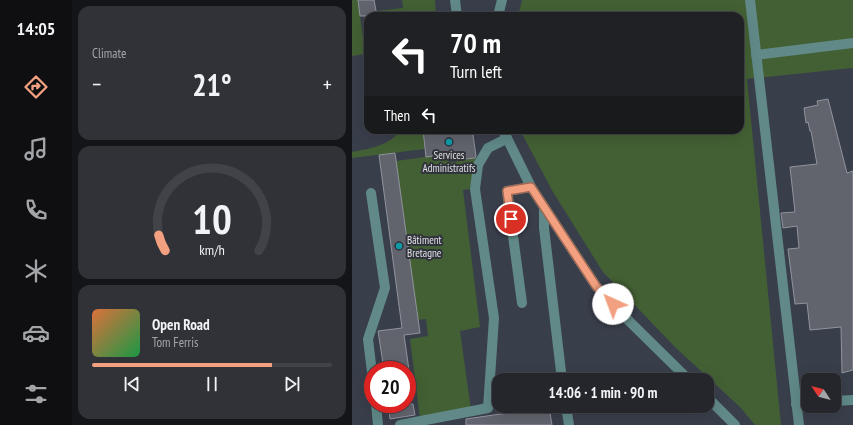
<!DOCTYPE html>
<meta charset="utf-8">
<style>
:root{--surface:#25262c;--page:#313238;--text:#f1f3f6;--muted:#a3a5a9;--line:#424348;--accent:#f2a080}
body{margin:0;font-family:"PT Sans Narrow",sans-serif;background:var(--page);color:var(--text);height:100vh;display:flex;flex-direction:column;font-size:15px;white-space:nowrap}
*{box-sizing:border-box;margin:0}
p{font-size:13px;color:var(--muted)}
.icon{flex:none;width:22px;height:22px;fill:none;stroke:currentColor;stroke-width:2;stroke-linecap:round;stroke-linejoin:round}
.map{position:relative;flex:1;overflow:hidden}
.drawer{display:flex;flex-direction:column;gap:6px;padding:6px;background:#141518;width:280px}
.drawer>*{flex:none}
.hud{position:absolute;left:12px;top:12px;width:380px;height:122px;border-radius:12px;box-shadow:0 4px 16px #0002,0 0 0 1px var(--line);background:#202124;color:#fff;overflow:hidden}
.needle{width:26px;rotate:306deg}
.controls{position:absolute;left:449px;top:373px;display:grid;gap:8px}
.controls a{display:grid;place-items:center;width:40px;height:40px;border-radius:8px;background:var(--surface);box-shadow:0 4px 16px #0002,0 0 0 1px var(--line);font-size:20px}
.speed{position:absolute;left:12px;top:361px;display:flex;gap:8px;font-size:20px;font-weight:700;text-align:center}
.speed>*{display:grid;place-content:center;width:52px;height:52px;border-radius:50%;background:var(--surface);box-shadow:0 4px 16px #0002,0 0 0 1px var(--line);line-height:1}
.speed .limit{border:6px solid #d22;background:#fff;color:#111}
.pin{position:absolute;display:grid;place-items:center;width:34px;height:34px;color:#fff;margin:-17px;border:2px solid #fff;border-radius:50%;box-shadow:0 1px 4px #0007}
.me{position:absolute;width:44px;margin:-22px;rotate:317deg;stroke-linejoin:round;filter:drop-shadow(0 0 3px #0008)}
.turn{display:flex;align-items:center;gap:14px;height:84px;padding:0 20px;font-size:18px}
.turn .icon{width:52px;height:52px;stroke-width:2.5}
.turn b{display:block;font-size:28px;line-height:34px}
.then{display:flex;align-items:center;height:38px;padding:0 20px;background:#0003;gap:8px;font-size:15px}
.big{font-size:30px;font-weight:600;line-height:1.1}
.drawer .tile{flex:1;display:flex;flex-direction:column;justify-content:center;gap:6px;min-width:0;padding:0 14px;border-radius:12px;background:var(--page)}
.drawer .dial{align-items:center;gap:0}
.dial svg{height:104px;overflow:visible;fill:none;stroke:var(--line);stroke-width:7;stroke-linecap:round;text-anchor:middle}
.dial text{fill:var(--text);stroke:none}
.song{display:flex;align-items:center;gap:12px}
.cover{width:48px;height:48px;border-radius:6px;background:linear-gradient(135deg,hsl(20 70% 55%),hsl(140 70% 35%))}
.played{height:4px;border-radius:2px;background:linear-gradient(90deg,var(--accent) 75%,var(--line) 75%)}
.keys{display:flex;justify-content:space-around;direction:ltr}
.heat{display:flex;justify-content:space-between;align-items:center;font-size:22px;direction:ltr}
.trip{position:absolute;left:140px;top:373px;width:222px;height:40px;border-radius:12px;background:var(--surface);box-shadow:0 4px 16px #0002,0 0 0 1px var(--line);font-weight:600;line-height:40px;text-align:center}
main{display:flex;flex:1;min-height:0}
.dock{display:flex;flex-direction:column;width:72px;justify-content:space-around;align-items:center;background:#0f0f12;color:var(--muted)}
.dock .icon{width:28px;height:28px}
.dock .on{color:var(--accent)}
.dock b{font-size:18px;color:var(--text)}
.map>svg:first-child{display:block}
.built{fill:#393e4b;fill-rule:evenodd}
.green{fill:#436034}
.building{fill:#61646d;stroke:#91949d}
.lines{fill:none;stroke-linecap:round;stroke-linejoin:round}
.minor{stroke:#608987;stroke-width:10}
.route-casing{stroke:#9d6853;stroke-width:10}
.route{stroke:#f2a080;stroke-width:7}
.culture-dot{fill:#0f9aa8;stroke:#31333b;stroke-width:1.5}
.labels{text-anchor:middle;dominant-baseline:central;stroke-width:4;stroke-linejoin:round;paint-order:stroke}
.poi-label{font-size:11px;fill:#e0e1e7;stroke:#31333b}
</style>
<main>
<nav class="dock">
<b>14:05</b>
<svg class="icon on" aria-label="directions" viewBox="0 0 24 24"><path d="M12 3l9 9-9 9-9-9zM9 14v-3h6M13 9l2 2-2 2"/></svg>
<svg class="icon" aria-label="music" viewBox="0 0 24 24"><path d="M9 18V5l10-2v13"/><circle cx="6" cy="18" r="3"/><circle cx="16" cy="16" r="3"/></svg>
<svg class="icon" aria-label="phone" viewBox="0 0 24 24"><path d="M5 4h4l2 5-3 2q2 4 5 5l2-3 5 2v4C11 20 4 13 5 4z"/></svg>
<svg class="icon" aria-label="climate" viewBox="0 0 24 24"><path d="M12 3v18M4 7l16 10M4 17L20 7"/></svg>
<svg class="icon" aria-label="car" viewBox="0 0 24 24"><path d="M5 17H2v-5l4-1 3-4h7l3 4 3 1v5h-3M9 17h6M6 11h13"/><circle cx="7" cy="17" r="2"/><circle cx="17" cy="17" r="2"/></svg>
<svg class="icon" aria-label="filters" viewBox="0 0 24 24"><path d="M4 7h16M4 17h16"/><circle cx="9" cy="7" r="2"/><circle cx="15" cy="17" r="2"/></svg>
</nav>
<section class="drawer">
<div class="tile"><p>Climate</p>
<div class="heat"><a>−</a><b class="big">21°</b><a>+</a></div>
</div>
<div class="tile dial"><svg viewBox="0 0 100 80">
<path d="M14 69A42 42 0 1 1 86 69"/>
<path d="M14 69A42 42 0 0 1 9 57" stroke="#f2a080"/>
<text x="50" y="56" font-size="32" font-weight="700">10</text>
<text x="50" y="72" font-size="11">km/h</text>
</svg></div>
<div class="tile">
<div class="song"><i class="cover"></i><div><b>Open Road</b><p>Tom Ferris</p></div></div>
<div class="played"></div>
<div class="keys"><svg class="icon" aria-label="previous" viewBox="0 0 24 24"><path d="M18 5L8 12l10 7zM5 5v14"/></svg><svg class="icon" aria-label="pause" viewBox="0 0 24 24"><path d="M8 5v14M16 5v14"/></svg><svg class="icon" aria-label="next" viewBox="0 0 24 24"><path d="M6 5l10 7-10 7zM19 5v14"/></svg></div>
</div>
</section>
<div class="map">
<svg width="501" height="425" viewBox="0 0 501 425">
<rect width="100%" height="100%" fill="#31333b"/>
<!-- built -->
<path class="built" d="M0 0H501V425H0ZM16 16H388V130H16ZM21 370H55V404H21ZM147 380H355V406H147ZM456 380H482V406H456Z"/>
<!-- green -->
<g class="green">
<path d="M0 0H6L13 54 0 56Z"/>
<path d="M50 0H83L84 16H25L24 11 51 8Z"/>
<path d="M170 0H501V70L500 68 395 79 429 425H403L388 407 324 348 251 272 201 192 168 130H388V16H166Z"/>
<path d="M50 130H71L73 149 0 158V152C22 148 34 146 50 130Z"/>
<path d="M95 154 97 163 124 158 118 189 111 190 128 327 108 331 119 410 68 419 58 339 76 336 74 319 65 320 44 161Z"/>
</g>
<!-- building -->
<g class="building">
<path d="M6 0H22L25 16H8Z"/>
<path d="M476 99 495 173 501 171V370L490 373 489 327 458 330 455 303 443 304 436 249 447 248 445 226 431 228 429 213 443 212 438 167 465 164 459 131H458L456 122 454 123 452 108 466 105 465 101Z"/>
<path d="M71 130H119V134L121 135 124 156 123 158 104 160V158L96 159 95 154 74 157Z"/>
<path d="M43 153 68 333 52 335 57 370H32L26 331 50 328 27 155Z"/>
<path d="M36 404H61L63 415 38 419Z"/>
<path d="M197 407 200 425H114V419Z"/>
</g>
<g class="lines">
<!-- minor -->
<g class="minor">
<path d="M103 0 105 16"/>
<path d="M398 0 447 425"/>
<path d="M146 16 150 0"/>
<path d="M404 55 501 43"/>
<path d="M151 130 179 187 244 286 278 322 337 380"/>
<path d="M19 193 33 288 16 339 21 381"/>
<path d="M192 207V228L210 380"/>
<path d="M170 303 155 191 179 187"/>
<path d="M355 397 383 425"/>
<path d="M482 401 501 400"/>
<path d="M24 404 26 425"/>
<path d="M444 404 456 403"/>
<path d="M214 406 217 425"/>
<path d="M48 425 136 408 142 318 123 189 126 165 136 148 154 139"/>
</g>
</g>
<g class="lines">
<defs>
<path id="route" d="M159 219 155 191 179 187 244 286 261 304"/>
</defs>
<!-- route casing -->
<use href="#route" class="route-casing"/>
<!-- route -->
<use href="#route" class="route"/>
</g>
<!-- markers -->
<g class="culture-dot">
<circle cx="97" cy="142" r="4"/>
<circle cx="47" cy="246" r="4"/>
</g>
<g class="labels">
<!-- poi labels -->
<g class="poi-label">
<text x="97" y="155">Services<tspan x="97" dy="13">Administratifs</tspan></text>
<text x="55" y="240" text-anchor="start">Bâtiment<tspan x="55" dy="13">Bretagne</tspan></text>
</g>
</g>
</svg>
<div class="controls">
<a><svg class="needle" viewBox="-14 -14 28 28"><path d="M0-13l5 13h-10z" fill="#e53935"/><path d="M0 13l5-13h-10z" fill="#a3a5a9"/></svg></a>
</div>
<div class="speed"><div class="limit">20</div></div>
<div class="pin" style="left:159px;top:219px;background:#d93025"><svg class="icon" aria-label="arrive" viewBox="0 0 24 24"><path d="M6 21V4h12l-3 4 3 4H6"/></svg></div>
<svg class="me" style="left:261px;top:304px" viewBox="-20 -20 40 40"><circle r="19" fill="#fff"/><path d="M0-13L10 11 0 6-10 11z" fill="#f2a080"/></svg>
<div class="trip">14:06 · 1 min · 90 m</div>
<div class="hud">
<div class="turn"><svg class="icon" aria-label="left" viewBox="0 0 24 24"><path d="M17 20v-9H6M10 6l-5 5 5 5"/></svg><div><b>70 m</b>Turn left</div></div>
<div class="then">Then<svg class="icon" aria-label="left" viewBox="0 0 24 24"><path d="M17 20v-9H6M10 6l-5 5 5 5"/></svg></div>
</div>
</div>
</main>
